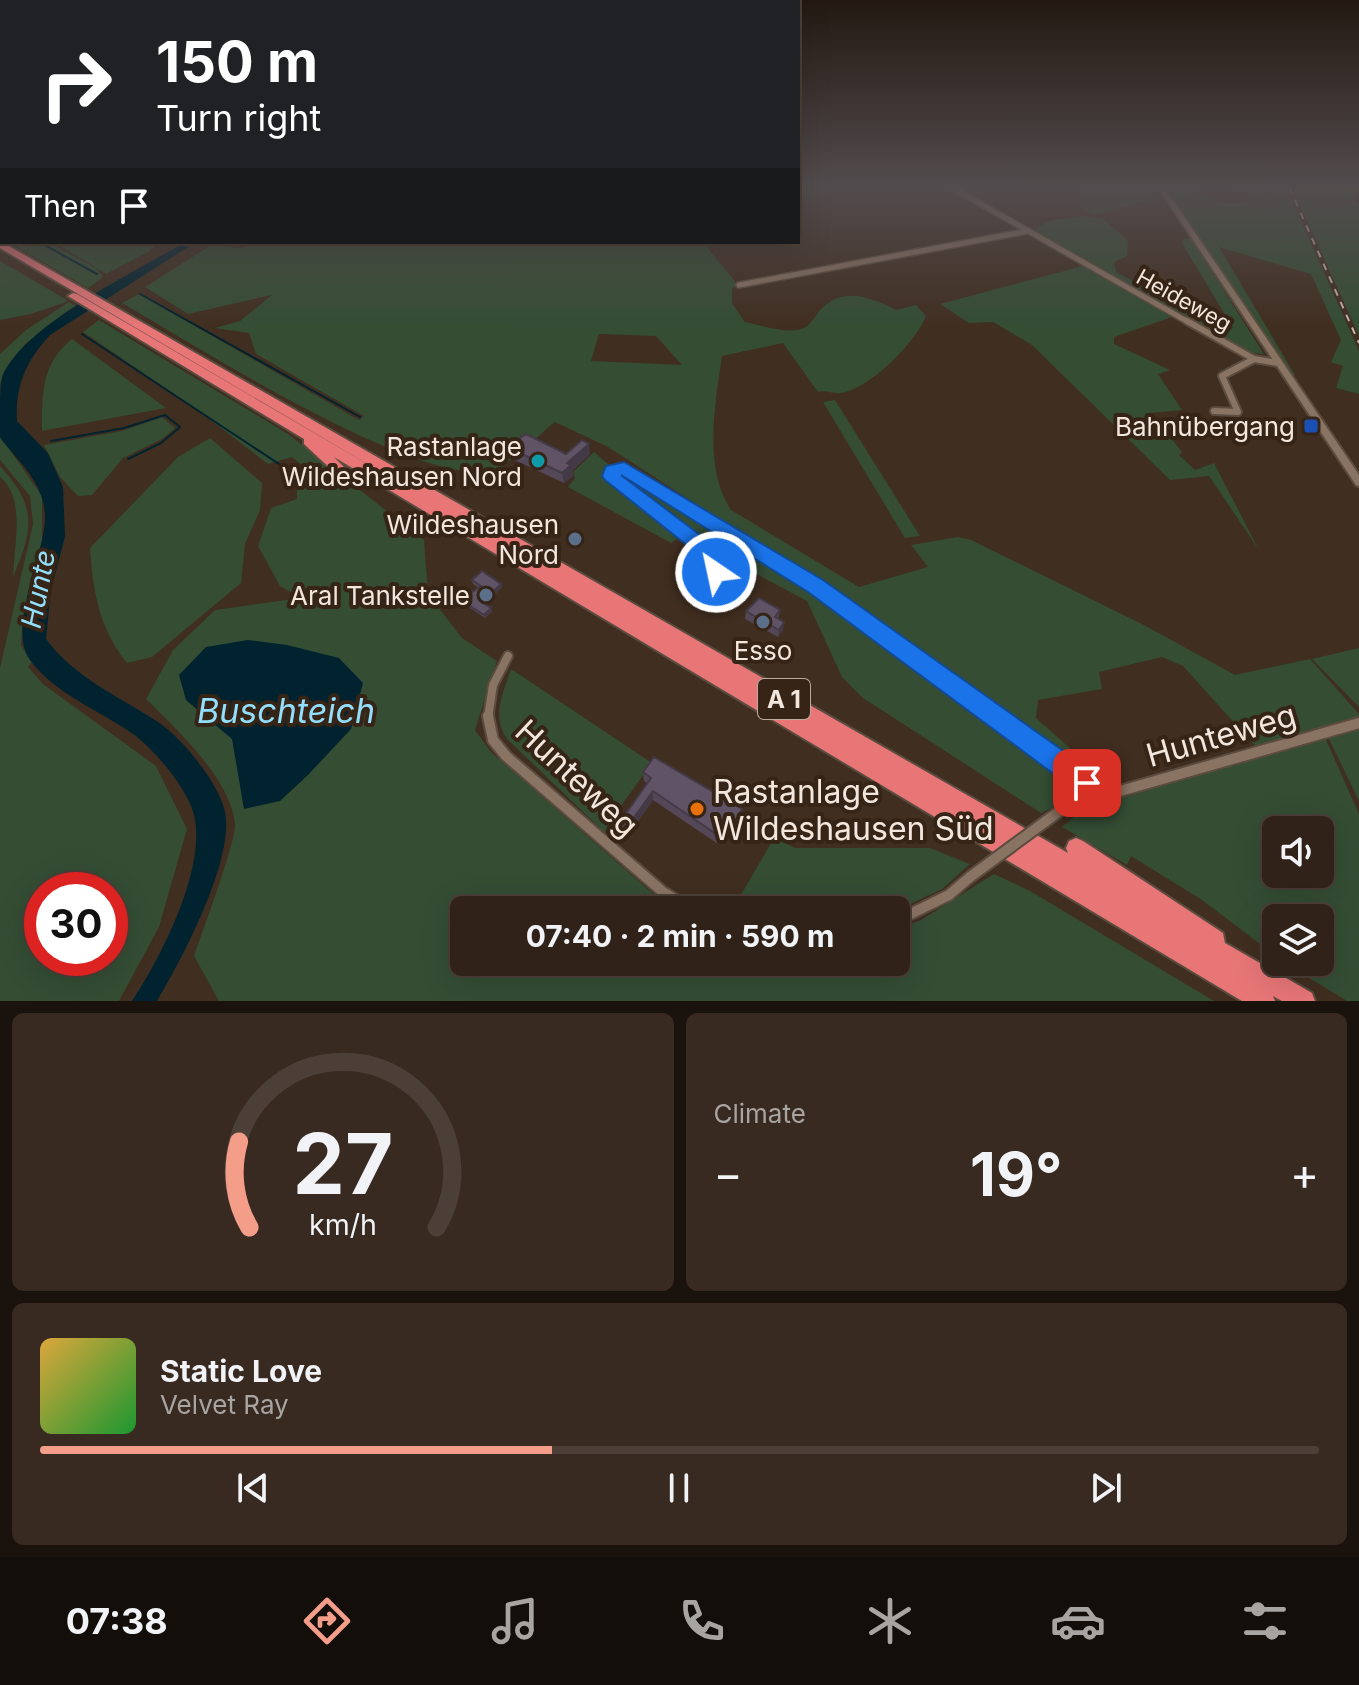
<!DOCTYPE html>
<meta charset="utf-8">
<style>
:root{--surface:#302218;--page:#382a21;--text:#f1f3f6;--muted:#a8a4a2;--line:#4b3f37;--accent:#f49e8a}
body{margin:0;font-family:Inter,sans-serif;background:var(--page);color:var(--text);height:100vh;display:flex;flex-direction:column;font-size:30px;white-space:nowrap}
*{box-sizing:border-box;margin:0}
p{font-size:26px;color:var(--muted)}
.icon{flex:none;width:44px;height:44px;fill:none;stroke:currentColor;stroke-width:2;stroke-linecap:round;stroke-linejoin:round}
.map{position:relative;height:1001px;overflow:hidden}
.drawer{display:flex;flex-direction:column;gap:12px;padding:12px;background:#1a130d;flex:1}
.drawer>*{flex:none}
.top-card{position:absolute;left:0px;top:0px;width:800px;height:244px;box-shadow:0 8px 32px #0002,0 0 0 2px var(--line);background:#202124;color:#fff;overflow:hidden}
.fabs{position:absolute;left:1262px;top:816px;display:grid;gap:16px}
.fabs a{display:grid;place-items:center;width:72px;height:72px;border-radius:12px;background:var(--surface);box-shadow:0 8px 32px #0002,0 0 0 2px var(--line);font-size:40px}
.speed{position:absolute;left:24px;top:872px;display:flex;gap:16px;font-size:40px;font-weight:700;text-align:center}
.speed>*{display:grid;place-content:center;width:104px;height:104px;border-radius:50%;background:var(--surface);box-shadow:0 8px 32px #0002,0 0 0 2px var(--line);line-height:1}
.speed .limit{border:12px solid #d22;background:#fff;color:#111}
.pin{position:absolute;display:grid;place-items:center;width:68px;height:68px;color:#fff;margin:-34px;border-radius:16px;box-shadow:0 4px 12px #0006}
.me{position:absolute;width:88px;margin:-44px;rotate:326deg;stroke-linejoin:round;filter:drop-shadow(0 0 6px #0008)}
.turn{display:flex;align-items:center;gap:28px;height:168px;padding:0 24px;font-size:36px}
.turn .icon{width:104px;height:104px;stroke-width:2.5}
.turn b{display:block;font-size:56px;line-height:68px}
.then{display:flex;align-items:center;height:76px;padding:0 24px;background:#0003;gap:16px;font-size:30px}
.big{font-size:60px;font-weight:700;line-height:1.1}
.drawer .tile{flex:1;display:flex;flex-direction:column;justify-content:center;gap:12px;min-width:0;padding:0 28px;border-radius:12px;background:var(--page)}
.drawer .dial{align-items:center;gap:0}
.dial svg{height:208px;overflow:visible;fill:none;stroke:var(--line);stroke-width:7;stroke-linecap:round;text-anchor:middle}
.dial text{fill:var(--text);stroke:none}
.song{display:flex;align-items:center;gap:24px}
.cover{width:96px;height:96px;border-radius:12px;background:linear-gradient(135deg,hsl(40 70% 55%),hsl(130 70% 35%))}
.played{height:8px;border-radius:4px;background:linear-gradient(90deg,var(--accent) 40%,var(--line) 40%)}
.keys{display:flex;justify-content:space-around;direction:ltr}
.heat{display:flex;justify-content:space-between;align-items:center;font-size:44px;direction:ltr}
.drawer .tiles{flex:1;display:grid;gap:12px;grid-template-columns:1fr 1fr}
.tile:last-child{grid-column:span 2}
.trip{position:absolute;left:450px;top:896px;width:460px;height:80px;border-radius:12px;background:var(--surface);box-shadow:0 8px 32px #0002,0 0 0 2px var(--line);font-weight:700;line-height:80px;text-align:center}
.tabs{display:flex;height:128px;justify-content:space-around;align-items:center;background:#130e0a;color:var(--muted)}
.tabs .icon{width:56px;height:56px}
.tabs .current{color:var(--accent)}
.tabs b{font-size:36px;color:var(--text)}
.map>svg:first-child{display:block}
.green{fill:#344d33;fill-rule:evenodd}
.water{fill:#00232f}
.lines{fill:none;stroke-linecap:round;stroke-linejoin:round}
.stream{stroke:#00232f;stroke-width:2}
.street-far3-casing{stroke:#5b4c3f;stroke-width:8}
.street-far2-casing{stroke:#5b4c3f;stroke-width:10}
.street-far1-casing{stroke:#5b4c3f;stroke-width:12}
.street-casing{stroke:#5b4c3f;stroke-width:14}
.secondary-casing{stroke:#5b4c3f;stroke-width:4}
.highway-casing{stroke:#5b4c3f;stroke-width:4}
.street-far3{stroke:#897363;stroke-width:5}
.street-far2{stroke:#897363;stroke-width:6}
.street-far1{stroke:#897363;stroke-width:8}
.street{stroke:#897363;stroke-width:10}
.secondary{fill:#897363;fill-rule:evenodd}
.highway{fill:#e87677;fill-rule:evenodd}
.rail{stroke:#c3b6ac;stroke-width:2;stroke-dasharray:7 7;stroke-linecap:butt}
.street-bridge-casing{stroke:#5b4c3f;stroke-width:14;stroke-linecap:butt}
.street-bridge{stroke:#897363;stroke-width:10}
.wall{fill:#534758}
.shaded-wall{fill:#443a47}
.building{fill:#615366;stroke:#443a47;stroke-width:2}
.route{fill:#1a73e8;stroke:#114b97;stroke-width:2}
.transit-dot{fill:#1a4fb4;stroke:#362416;stroke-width:3}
.culture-dot{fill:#0f9aa8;stroke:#362416;stroke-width:3}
.service-dot{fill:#5c6f8a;stroke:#362416;stroke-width:3}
.food-dot{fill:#e8710a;stroke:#362416;stroke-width:3}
.labels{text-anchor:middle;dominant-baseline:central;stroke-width:8;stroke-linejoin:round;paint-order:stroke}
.far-street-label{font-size:22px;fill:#f2e6dd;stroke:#362416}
.shield{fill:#362416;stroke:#baaca1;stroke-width:2}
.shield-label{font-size:24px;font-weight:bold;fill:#f2e6dd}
.poi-label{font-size:26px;fill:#f2e6dd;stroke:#362416;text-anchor:end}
.water-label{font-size:28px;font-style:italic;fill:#92dffd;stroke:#362416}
.near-street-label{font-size:32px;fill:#f2e6dd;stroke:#362416}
.near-poi-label{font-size:32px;fill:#f2e6dd;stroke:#362416;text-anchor:start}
.near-water-label{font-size:34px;font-style:italic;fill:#92dffd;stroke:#362416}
</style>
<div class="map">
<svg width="1359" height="1001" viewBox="0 0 1359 1001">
<rect width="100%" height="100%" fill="#402e20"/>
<!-- green -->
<g class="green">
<path d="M1074 187H1155L1161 197 1093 215 1079 206 1082 192Z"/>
<path d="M1165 187C1171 187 1181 185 1186 187 1208 195 1223 210 1249 200L1238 190 1219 187H1286L1359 351V394L1336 388 1343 366 1331 362 1341 340 1311 274 1219 247 1295 375 1289 374Z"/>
<path d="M1292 187H1359L1354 201 1359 203V336Z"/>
<path d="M1082 216 1103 219 1128 240 1127 256 1114 262 1116 272 1228 332 1233 328 1182 243 1184 238 1191 239 1264 354 1251 353 1034 230 1048 221Z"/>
<path d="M8 242H48L97 269 103 277 88 288Z"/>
<path d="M54 242H159L148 252 106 274Z"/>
<path d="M216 242H241L218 246 241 248 268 242H698L707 247 737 284 732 289V303L745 322C762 325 790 336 806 327 812 323 817 313 822 308 845 286 872 298 896 310L916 305 926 316C917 341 865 395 836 393 829 393 827 390 818 392L783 343 722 356C715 404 703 468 731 510L859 587 928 567 911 545 958 537 971 540 1144 625 1235 675 1310 659 1359 714V720L1257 748 1183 666 1162 657 1099 672 1102 689 1038 700 1036 718 1115 788 1110 791 1075 771 843 599 608 447 555 422C538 435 518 458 498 468 432 498 187 340 122 303L139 294 359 420 364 416 256 354 249 333 215 328 240 321 272 295 188 314 145 287ZM599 334 656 336 682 365 591 361Z"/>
<path d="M0 261 67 300 66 302 31 314 0 320Z"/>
<path d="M1083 266 1172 317 1114 337V344L1170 370 1158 374 1182 410 1151 413 1182 452 1179 455 1195 470 1214 463 1259 550 1209 476 1170 480 1032 345 993 322 969 323 940 304Z"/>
<path d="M69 302 78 307 25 344 0 383V354L26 330Z"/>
<path d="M99 320 288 434 424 540 428 594 462 638 497 661 475 730 491 752 658 898 678 910H464V962H896V930L921 920 994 874 1030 891 1214 1001H219L194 956C202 933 236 841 235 825 232 780 176 729 146 699L173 650 215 610 301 598 280 586 258 546 271 508 297 499V490L318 478 292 457 268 464 199 411 83 332Z"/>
<path d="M72 339 166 408 42 431C42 394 41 364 72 339Z"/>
<path d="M835 400 920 536 905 538 823 402Z"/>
<path d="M162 417 175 428 162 439 123 458 92 495 78 496 60 477 44 445 122 431Z"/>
<path d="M0 436 42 496V542L23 618 21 645 32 662 28 667 43 684 156 766 187 829 159 927 119 1001H0V668L33 524 30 496 0 460ZM42 890H110V958H42Z"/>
<path d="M210 438 262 483 260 510 245 544 241 583 152 657 127 663C99 628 93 592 90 548L178 457Z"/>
<path d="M594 452 608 464 609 477 616 487 681 536 671 543 568 487 575 478 573 472Z"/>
<path d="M0 466C37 506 34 528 13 577 14 546 26 498 0 477Z"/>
<path d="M644 485 837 605 1046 760C1059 776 1063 784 1058 805L1041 813 863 698 842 677 807 601 747 569 740 579 728 571 716 552 632 489Z"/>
<path d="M1359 648V707L1312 659Z"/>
<path d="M511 669 652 763 610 821 605 833 507 739C491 715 503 694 511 669Z"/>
<path d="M1359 727V801L1327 735Z"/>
<path d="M1324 735 1359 814V1001H1347L1283 962H1320V918H1276V956L1202 900 1131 856 1127 865 1062 827 1090 803 1129 796ZM1276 830H1320V874H1276Z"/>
<path d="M774 838 795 848H930L970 864 942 889 896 911 732 910Z"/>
</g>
<!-- water -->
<g class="water">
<path d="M185 242H196L50 335C26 361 15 386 17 421L48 453 63 487 65 537 51 589 46 639C75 678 118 696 158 722 182 738 216 780 224 808 238 854 181 961 157 1001H132C161 957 207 868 194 815 188 789 154 749 133 734 99 710 55 694 30 660 7 628 43 559 45 520 46 494 31 474 15 456 11 450 3 443 0 437 0 430 0 420 0 413 0 402 0 387 2 377 23 325 137 271 185 242Z"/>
<path d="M248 640 287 645 339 658 363 683 351 729 308 775 280 801 244 809 232 739 186 700 179 675 206 647Z"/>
</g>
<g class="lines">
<!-- stream -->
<g class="stream">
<path d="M39 242 97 274"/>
<path d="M140 294 360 417"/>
<path d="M82 334 282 466"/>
<path d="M51 441 124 428 165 415 180 427 161 443 128 459"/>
<path d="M312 477 336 478"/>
</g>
<defs>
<g id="street-far3">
<path d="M951 187 1190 323"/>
<path d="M739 285 1028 231"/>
</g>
<g id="street-far2">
<path d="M1187 321 1254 359 1278 363"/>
<path d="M1214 411 1238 412 1222 376 1254 359"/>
<path d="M634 496 611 476 612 470 622 467 669 496"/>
</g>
<g id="street-far1">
<path d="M631 494 706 549 713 557 716 572"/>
<path d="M666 494 816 586 997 718"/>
<path d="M488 718 493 685 508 656"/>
</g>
<g id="street">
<path d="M488 716 493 740 506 756 663 892 692 910"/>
<path d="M994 716 1103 795"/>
<path d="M1058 767 1067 783 1064 807"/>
<path d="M1057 813 1064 807 1359 723"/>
<path d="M896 921 949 895 970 877"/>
</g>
<path id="secondary" d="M1158 187H1164L1359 475V486L1356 485Z"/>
<path id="highway" d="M0 241 1068 853 1066 848 1069 841 1076 838 1083 841 1223 933 1225 943 1312 993 1315 1001H1282L1273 996 1275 1001H1242L334 457 346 469 339 474 334 472 304 444V439L68 296 73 293 77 294 398 482 0 248Z"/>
</defs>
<!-- street-far3 casing -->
<use href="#street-far3" class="street-far3-casing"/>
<!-- street-far2 casing -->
<use href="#street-far2" class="street-far2-casing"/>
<!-- street-far1 casing -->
<use href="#street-far1" class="street-far1-casing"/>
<!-- street casing -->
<use href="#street" class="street-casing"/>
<!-- secondary casing -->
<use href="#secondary" class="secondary-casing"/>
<!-- highway casing -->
<use href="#highway" class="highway-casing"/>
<!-- street-far3 -->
<use href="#street-far3" class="street-far3"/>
<!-- street-far2 -->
<use href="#street-far2" class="street-far2"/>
<!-- street-far1 -->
<use href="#street-far1" class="street-far1"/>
<!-- street -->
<use href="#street" class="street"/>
<!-- secondary -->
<use href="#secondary" class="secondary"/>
<!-- highway -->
<use href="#highway" class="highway"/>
<!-- rail -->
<path class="rail" d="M1289 187 1359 343"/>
<defs>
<path id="street-bridge" d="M970 877 1057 813"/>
</defs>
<!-- street-bridge casing -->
<use href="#street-bridge" class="street-bridge-casing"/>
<!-- street-bridge -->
<use href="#street-bridge" class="street-bridge"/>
</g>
<!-- wall -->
<g class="wall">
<path d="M507 447 566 454H590L572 471 573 476 564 483 510 458Z"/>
<path d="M472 580 502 587 485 604 492 611 485 618 463 603 461 600 479 588 473 584Z"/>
<path d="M780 610 778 619 783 630 778 637 745 619 746 611Z"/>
<path d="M643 772 740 817 734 829 729 826 718 844 653 800 628 835 621 830 620 822 647 783 644 781Z"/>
</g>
<!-- shaded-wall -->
<g class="shaded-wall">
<path d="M589 444 590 454 572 471 573 476 564 483 562 473 567 463Z"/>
<path d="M501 584 502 587 483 605 482 602Z"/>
<path d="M491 608 492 611 485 618 484 615Z"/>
<path d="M784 622 783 630 778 637 779 630Z"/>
<path d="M653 791V800L628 835 627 827Z"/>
<path d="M742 809 740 817 734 829 735 821Z"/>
<path d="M730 818 729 826 718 844 719 836Z"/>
</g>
<!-- building -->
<g class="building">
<path d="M526 434 566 454 582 440 589 444 567 463 571 465 562 473 507 447Z"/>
<path d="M482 571 501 584 482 602 491 608 484 615 461 600 481 586 472 580Z"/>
<path d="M759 598 780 610 775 617 784 622 779 630 746 611Z"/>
<path d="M654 757 742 809 735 821 730 818 719 836 653 791 627 827 620 822 651 778 643 772Z"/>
</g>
<!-- sky -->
<linearGradient id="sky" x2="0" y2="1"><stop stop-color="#231912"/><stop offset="0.57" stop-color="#534c4e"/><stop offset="1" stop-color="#534c4e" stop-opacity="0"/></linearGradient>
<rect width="1359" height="327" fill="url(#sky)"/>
<!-- route -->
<path class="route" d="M624 462 823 580 1096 774 1099 783 1096 792 1087 795 1078 792 808 592 621 475 712 544 723 557 726 572 716 580 709 578 699 555 605 480 602 476 606 466Z"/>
<!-- markers -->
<rect class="transit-dot" x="1303" y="418" width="16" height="16" rx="4"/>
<circle class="culture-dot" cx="538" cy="461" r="8"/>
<g class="service-dot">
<circle cx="575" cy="539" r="8"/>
<circle cx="486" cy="595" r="8"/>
<circle cx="763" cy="622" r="8"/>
</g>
<circle class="food-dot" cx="697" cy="809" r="8"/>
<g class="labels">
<!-- far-street labels -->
<g class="far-street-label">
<text transform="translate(1184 300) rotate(29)">Heideweg</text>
</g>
<!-- shield labels -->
<rect class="shield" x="758" y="679" width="52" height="40" rx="6"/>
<g class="shield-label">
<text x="784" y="699">A 1</text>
</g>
<!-- poi labels -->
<g class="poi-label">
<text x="1295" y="426">Bahnübergang</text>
<text x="522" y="446">Rastanlage<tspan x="522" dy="30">Wildeshausen Nord</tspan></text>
<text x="559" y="524">Wildeshausen<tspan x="559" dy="30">Nord</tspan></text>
<text x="470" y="595">Aral Tankstelle</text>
<text x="763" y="650" text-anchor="middle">Esso</text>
</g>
<!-- water labels -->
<g class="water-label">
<text transform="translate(38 589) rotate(-79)">Hunte</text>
</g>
<!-- near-street labels -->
<g class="near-street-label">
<text transform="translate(1221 735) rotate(-16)">Hunteweg</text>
<text transform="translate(577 778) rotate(43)">Hunteweg</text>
</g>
<!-- near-poi labels -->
<g class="near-poi-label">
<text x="713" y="791">Rastanlage<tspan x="713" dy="37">Wildeshausen Süd</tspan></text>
</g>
<!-- near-water labels -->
<g class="near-water-label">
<text x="286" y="710">Buschteich</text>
</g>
</g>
</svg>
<div class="fabs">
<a><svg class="icon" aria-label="sound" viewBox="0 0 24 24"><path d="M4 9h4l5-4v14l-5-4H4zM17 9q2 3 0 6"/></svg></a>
<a><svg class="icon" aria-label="layers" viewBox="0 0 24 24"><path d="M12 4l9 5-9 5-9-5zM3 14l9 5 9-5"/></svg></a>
</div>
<div class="speed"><div class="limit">30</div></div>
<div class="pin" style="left:1087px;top:783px;background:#d93025"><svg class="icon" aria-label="arrive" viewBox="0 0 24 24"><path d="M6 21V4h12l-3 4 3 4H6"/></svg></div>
<svg class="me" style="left:716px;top:572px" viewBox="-20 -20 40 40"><circle r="17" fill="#1a73e8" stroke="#fff" stroke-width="3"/><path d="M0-11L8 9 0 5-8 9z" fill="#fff"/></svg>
<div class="trip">07:40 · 2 min · 590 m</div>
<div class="top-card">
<div class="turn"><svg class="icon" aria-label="right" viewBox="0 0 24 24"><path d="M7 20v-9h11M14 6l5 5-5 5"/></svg><div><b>150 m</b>Turn right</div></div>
<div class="then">Then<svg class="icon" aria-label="arrive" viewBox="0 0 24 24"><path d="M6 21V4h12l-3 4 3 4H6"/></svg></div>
</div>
</div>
<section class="drawer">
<div class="tiles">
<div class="tile dial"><svg viewBox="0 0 100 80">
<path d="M14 69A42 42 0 1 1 86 69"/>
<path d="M14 69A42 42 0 0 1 10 36" stroke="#f49e8a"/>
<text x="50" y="56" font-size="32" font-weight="700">27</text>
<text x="50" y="72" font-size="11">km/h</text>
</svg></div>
<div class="tile"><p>Climate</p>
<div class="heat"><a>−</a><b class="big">19°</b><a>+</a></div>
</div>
<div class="tile">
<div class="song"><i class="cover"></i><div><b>Static Love</b><p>Velvet Ray</p></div></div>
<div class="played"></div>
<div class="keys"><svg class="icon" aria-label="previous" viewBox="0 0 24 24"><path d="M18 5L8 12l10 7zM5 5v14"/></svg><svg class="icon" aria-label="pause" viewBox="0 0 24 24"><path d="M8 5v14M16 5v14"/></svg><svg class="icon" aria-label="next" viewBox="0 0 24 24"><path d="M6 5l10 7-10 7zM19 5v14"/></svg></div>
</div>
</div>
</section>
<nav class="tabs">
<b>07:38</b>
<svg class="icon current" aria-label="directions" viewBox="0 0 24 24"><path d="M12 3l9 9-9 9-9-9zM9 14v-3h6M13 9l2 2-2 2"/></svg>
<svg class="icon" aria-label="music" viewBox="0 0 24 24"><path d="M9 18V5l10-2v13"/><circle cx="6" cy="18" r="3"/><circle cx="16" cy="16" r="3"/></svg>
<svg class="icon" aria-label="phone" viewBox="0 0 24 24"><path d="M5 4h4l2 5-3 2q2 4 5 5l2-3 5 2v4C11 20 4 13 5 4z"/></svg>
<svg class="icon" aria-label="climate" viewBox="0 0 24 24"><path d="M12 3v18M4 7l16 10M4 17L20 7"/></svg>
<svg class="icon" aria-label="car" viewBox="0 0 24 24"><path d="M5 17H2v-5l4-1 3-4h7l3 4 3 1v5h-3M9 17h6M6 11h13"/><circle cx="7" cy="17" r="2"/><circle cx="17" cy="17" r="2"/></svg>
<svg class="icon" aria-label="filters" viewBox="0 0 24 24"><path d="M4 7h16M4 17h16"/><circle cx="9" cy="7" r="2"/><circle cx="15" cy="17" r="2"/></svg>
</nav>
